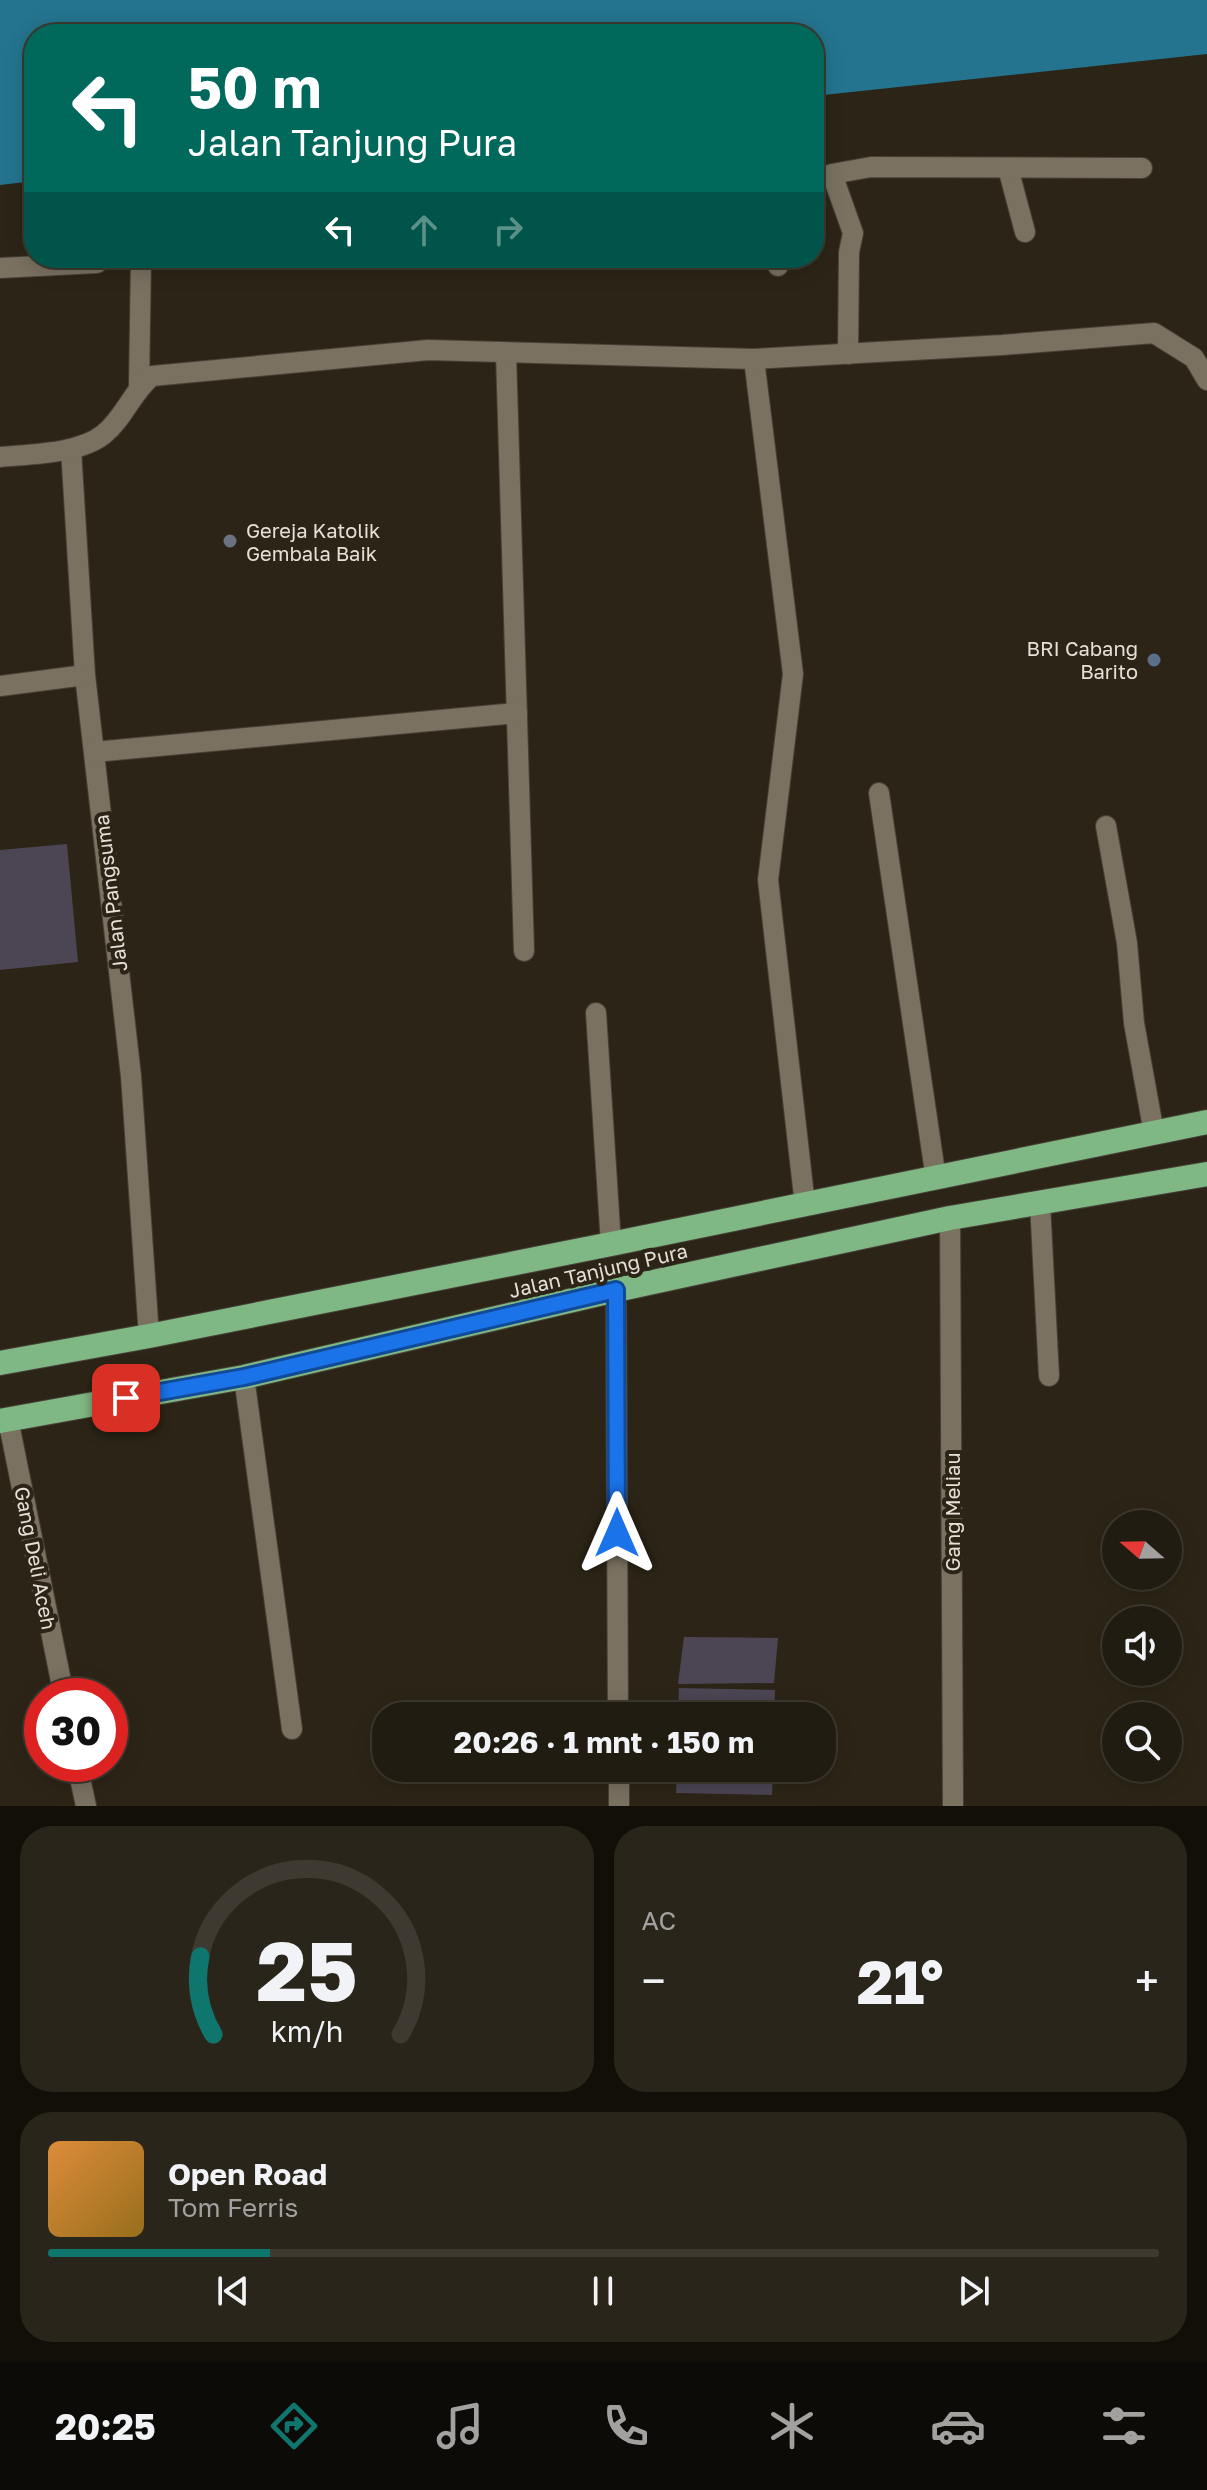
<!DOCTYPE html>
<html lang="id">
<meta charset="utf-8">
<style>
:root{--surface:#211c11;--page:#29251a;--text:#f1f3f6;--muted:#a2a19f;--line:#3e3a31;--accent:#0f766e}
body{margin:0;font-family:"Golos Text",sans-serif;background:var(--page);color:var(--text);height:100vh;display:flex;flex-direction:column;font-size:30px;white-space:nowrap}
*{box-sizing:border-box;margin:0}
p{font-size:26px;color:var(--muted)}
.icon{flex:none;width:44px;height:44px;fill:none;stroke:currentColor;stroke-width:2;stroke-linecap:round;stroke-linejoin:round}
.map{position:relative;height:1806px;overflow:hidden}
.details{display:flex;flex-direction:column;gap:20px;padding:20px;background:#120f09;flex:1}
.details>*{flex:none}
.banner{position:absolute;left:24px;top:24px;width:800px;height:244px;border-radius:32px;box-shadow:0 4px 20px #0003,0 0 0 2px var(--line);background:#00695c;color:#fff;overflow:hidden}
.needle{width:52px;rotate:290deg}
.fabs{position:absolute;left:1102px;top:1510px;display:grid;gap:16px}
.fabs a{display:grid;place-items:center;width:80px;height:80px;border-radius:50%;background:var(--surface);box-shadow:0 4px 20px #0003,0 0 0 2px var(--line);font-size:40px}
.speed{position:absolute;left:24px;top:1678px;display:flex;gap:16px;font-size:40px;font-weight:700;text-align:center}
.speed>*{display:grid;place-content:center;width:104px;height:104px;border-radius:50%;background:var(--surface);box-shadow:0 4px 20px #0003,0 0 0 2px var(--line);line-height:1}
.speed .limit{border:12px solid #d22;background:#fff;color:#111}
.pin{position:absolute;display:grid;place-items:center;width:68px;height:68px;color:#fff;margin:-34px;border-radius:16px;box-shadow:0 4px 12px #0006}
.me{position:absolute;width:88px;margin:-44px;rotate:0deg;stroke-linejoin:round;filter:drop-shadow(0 0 6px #0008)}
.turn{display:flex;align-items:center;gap:28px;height:168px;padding:0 32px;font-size:36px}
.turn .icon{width:104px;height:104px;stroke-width:2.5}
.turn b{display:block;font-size:56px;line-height:68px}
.lanes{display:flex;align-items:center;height:76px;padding:0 32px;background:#0003;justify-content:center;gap:40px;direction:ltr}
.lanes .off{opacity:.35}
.big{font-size:60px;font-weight:700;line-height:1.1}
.details .card{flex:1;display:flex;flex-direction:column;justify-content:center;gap:12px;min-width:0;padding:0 28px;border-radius:32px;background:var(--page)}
.details .dial{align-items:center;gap:0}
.dial svg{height:208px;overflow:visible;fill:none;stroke:var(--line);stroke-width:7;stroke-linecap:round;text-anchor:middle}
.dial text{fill:var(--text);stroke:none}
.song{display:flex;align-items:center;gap:24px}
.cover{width:96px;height:96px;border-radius:12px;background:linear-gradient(135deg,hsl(30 70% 55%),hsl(40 70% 35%))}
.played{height:8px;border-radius:4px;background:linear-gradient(90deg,var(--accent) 20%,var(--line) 20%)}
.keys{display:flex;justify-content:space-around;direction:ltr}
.heat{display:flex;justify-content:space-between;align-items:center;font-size:44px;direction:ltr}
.details .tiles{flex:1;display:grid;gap:20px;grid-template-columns:1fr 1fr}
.card:last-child{grid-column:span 2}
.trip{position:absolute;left:372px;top:1702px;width:464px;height:80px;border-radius:32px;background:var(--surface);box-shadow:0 4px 20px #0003,0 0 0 2px var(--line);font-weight:700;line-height:80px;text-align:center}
.dock{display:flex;height:128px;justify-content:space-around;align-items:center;background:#0d0b07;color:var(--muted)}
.dock .icon{width:56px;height:56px}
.dock .active{color:var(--accent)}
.dock b{font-size:36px;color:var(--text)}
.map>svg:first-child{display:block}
.water{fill:#24748f}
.building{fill:#4c4554}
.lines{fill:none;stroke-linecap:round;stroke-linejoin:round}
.minor-casing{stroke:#474136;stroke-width:22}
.highway-casing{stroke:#474136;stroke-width:26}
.minor{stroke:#7a7161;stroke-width:20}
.highway{stroke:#7fb884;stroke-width:24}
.route-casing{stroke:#114b97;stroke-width:20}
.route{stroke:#1a73e8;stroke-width:14}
.worship-dot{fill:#6b7280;stroke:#2c2517;stroke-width:3}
.service-dot{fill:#5c6f8a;stroke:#2c2517;stroke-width:3}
.labels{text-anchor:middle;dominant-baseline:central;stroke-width:8;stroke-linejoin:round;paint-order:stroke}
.poi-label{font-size:20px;fill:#e6e1d8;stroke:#2c2517;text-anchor:start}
.street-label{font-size:20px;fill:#e6e1d8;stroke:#2c2517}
</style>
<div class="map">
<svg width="1207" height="1806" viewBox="0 0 1207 1806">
<rect width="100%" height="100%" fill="#2c2517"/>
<!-- water -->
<path class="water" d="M0 0H1207V54L814 96V34H34V181L0 185Z"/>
<!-- building -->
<g class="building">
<path d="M67 844 78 962 0 970V850Z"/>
<path d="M684 1637 778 1638 774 1683 678 1684Z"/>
<path d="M679 1688 775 1690 774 1716H678Z"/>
<path d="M677 1768H773L772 1795 676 1793Z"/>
</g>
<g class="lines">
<defs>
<g id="minor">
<path d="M1008 168 1025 232"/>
<path d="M778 266V258"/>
<path d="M0 268 97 263"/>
<path d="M506 353 524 951"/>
<path d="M848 354 849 252 853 233 832 174 871 167 1142 168"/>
<path d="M754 359 793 674 768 880 805 1205"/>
<path d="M139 387 141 258"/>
<path d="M71 449 85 675 131 1076 149 1336"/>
<path d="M0 457C30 454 80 454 104 434 124 418 132 392 152 376L428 350 754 359 1002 345 1154 333 1194 358 1207 380"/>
<path d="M0 686 85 675"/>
<path d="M94 752 517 713"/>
<path d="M879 793 936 1179"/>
<path d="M1106 826 1127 943 1134 1023 1154 1133"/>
<path d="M596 1013 611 1244"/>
<path d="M1040 1203 1049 1376"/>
<path d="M950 1218 953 1806"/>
<path d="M616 1290 618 1716"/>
<path d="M244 1377 292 1729"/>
<path d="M8 1419 64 1696"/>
<path d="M77 1764 86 1806"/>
<path d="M619 1768V1806"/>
</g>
<g id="highway">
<path d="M0 1363 149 1336 611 1244 1207 1122"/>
<path d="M0 1421 244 1377 616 1290 950 1218 1207 1174"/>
</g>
</defs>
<!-- minor casing -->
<use href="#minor" class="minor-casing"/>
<!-- highway casing -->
<use href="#highway" class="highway-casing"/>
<!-- minor -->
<use href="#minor" class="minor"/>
<!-- highway -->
<use href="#highway" class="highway"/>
</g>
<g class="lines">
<defs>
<path id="route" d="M126 1398 244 1377 616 1290 617 1533"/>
</defs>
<!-- route casing -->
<use href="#route" class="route-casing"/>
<!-- route -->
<use href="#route" class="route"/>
</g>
<!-- markers -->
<circle class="worship-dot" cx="230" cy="541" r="8"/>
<circle class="service-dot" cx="1154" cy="660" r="8"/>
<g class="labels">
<!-- poi labels -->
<g class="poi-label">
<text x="246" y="530">Gereja Katolik<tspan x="246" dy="23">Gembala Baik</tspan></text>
<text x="1138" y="648" text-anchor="end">BRI Cabang<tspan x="1138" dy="23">Barito</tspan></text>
</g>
<!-- street labels -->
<g class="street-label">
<text transform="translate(110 893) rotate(-97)">Jalan Pangsuma</text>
<text transform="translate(598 1270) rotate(-13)">Jalan Tanjung Pura</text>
<text transform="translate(952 1512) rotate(-90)">Gang Meliau</text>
<text transform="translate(36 1558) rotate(79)">Gang Deli Aceh</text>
</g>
</g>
</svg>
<div class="fabs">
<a><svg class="needle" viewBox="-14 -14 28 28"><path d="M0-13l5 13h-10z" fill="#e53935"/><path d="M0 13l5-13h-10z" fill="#a2a19f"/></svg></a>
<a><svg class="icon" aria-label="sound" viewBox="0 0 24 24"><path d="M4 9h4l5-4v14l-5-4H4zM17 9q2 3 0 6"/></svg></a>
<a><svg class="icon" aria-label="search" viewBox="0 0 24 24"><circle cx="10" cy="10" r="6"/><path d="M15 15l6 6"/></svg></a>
</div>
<div class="speed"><div class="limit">30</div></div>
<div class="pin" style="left:126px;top:1398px;background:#d93025"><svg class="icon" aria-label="arrive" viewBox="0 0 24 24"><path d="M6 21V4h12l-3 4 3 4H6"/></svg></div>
<svg class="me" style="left:617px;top:1533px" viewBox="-20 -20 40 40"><path d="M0-17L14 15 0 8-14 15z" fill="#1a73e8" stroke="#fff" stroke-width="4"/></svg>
<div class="trip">20:26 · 1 mnt · 150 m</div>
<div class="banner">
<div class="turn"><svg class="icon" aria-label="left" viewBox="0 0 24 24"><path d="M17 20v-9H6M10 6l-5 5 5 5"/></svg><div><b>50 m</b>Jalan Tanjung Pura</div></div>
<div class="lanes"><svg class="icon" aria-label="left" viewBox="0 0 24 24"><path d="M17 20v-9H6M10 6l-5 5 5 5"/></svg><svg class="icon off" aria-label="ahead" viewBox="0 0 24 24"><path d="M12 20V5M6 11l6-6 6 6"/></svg><svg class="icon off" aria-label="right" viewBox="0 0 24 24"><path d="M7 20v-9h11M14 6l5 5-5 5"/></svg></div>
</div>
</div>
<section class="details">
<div class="tiles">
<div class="card dial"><svg viewBox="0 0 100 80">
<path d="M14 69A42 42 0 1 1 86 69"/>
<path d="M14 69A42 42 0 0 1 9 39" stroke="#0f766e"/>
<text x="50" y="56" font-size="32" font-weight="700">25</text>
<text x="50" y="72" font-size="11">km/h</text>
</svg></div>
<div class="card"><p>AC</p>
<div class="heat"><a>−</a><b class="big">21°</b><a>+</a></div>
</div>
<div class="card">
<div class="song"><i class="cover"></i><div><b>Open Road</b><p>Tom Ferris</p></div></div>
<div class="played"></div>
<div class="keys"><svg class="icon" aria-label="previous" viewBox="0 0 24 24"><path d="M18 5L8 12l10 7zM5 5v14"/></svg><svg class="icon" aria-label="pause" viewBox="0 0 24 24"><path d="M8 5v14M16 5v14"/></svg><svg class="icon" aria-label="next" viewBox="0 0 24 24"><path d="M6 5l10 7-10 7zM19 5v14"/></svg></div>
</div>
</div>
</section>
<nav class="dock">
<b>20:25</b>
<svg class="icon active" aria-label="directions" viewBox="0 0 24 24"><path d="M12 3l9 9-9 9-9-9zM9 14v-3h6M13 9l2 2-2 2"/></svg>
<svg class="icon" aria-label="music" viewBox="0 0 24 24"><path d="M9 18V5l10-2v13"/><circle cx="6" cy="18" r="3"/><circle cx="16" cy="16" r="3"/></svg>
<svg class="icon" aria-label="phone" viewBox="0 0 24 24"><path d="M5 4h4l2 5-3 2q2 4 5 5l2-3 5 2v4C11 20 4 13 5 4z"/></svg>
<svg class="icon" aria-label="climate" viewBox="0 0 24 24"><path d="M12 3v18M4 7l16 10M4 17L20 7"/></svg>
<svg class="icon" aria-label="car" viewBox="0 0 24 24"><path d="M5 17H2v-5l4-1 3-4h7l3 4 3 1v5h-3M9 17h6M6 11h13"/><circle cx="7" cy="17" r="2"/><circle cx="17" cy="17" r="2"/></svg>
<svg class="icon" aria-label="filters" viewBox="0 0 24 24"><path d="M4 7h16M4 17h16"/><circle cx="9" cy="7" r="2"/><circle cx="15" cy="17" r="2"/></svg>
</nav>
